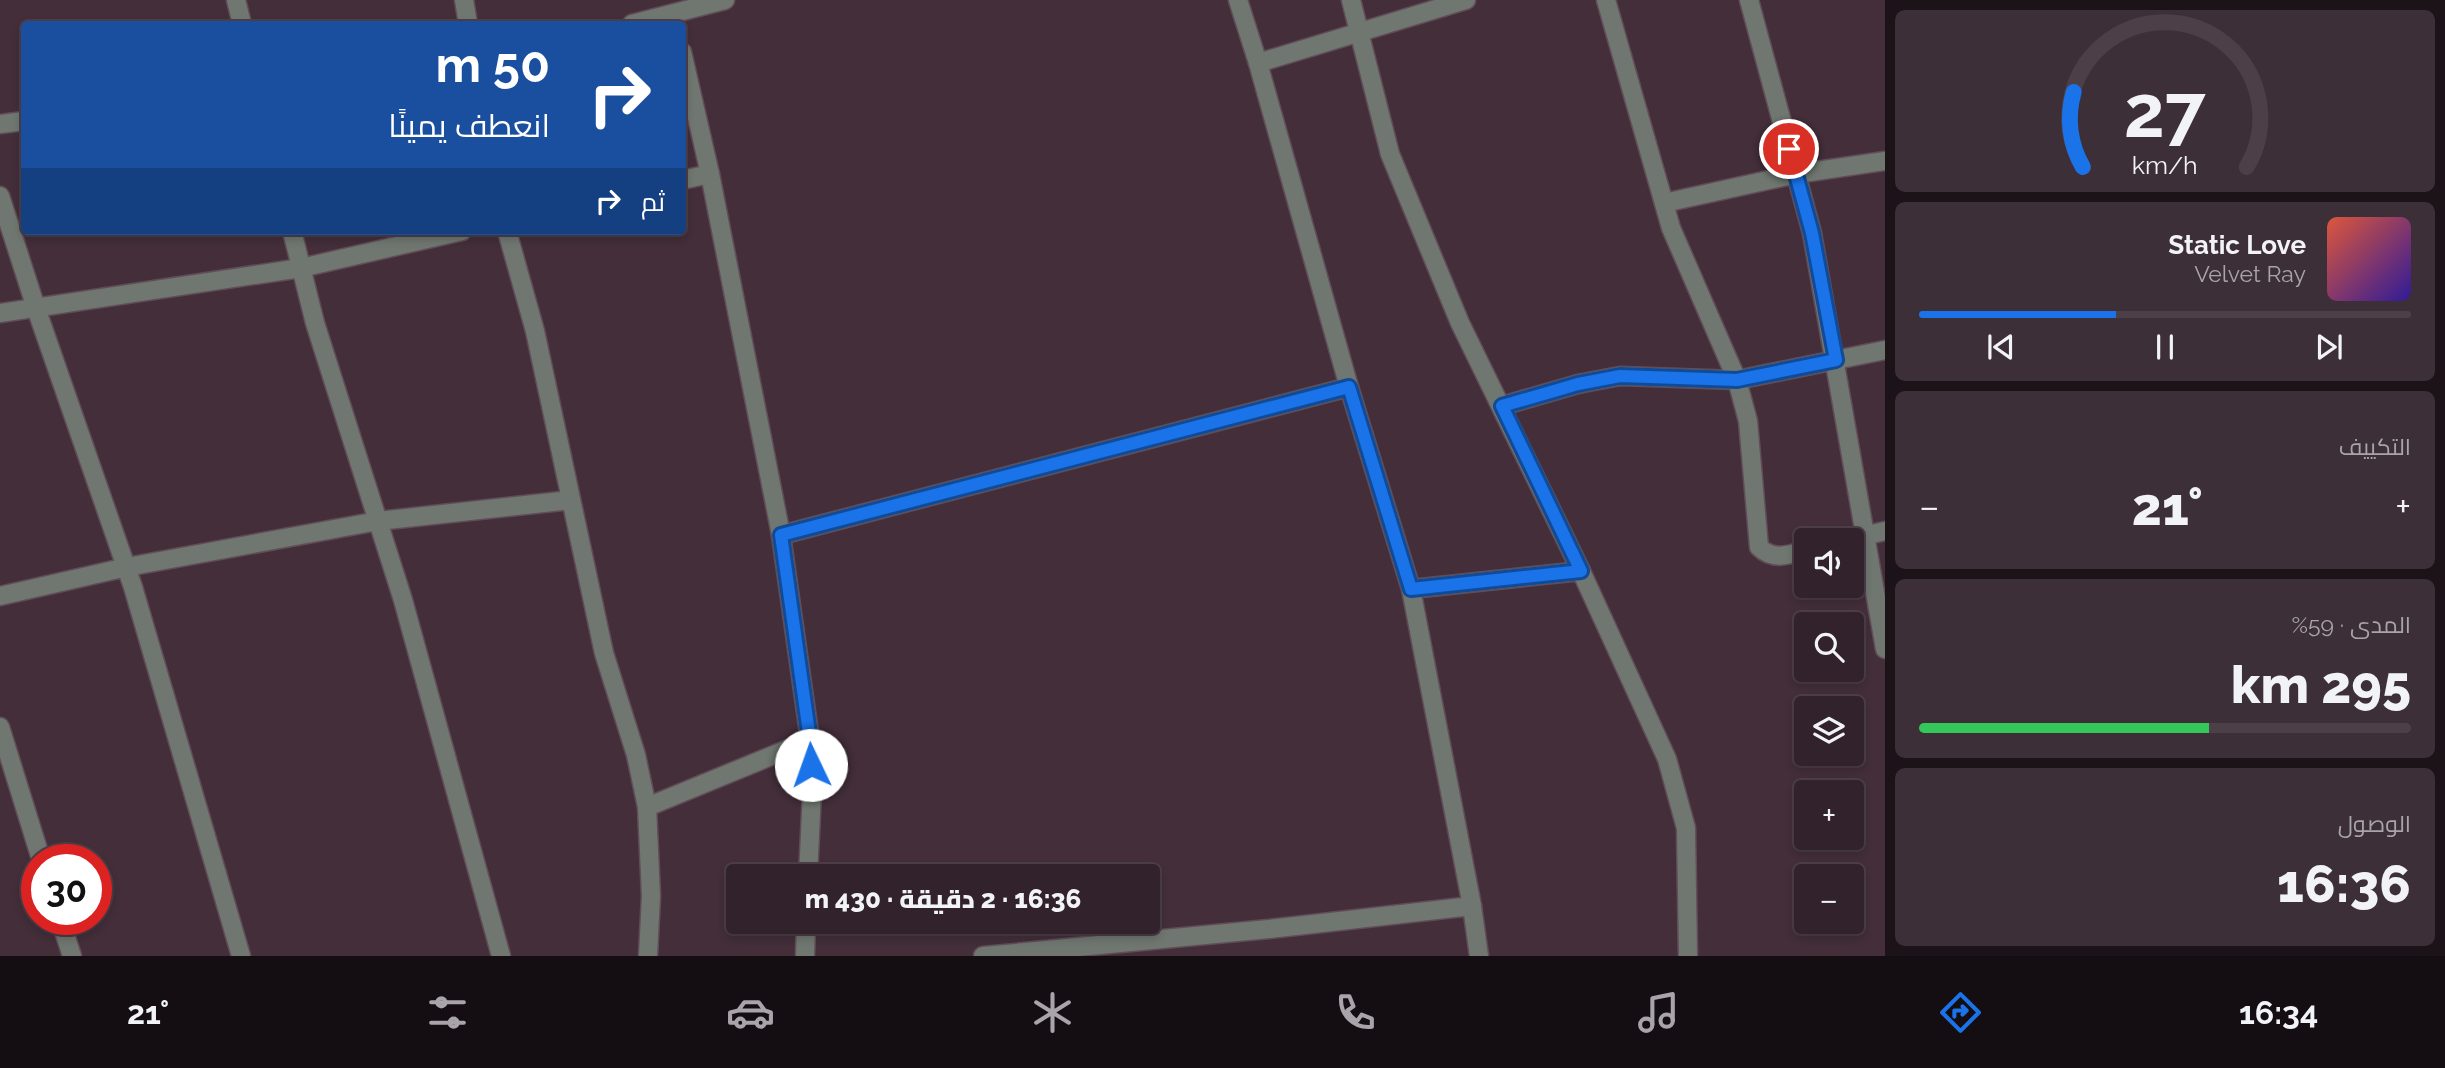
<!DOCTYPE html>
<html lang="ar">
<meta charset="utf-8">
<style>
:root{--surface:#32222c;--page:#3d2f38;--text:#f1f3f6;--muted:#a8a4a9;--line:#4d3f48;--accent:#1a73e8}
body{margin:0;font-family:Raleway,Cairo,sans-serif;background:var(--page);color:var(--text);direction:rtl;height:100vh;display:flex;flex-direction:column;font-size:26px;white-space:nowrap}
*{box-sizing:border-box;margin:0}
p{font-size:23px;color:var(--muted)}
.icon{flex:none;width:38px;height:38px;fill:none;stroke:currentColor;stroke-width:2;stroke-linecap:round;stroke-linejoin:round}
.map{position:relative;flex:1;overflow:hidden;direction:ltr}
.sheet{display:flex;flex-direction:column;gap:10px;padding:10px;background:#1c1318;width:560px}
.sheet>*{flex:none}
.hud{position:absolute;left:21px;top:21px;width:665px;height:214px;border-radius:7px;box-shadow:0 4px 10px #0003,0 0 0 2px var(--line);direction:rtl;background:#1a4fa0;color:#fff;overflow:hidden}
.controls{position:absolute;left:1794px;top:528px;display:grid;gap:14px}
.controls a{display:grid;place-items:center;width:70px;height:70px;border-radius:7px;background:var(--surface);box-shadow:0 4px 10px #0003,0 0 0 2px var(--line);font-size:35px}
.speed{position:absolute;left:21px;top:844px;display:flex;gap:14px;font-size:35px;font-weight:700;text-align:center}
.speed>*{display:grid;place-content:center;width:91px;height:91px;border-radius:50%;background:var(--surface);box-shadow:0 4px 10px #0003,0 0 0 2px var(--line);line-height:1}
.speed .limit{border:10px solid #d22;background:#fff;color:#111}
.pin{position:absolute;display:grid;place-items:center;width:60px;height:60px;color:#fff;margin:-30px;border:4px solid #fff;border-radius:50%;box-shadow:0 2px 7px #0007}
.me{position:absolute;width:77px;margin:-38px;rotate:357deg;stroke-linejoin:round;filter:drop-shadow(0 0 5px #0008)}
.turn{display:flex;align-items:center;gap:24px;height:147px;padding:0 21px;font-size:32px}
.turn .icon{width:91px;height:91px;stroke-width:2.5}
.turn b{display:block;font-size:49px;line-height:60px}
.then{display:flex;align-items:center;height:66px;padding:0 21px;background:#0003;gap:14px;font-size:26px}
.big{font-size:52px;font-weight:800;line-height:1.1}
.sheet .tile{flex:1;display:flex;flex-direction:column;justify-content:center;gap:10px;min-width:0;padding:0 24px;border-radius:10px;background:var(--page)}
.sheet .dial{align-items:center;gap:0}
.dial svg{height:182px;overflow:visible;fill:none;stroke:var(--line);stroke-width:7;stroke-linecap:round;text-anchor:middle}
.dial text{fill:var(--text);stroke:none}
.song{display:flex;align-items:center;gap:21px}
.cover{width:84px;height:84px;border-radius:10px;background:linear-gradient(135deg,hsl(10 70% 55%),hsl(250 70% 35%))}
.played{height:7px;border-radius:4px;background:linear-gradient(90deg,var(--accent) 40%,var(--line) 40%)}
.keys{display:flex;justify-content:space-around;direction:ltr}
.heat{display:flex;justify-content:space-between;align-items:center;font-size:38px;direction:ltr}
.charge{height:10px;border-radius:5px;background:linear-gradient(90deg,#34c759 59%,var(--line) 0)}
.trip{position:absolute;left:726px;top:864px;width:434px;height:70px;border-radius:7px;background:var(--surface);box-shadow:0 4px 10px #0003,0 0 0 2px var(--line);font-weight:800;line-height:70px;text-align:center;direction:rtl}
.menu{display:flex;height:112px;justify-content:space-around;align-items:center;background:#140e12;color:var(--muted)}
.menu .icon{width:49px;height:49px}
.menu .selected{color:var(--accent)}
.menu b{font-size:32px;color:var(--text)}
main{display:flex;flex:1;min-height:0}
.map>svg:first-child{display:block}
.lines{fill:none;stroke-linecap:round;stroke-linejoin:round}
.minor-casing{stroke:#614d58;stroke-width:21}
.minor{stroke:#6f7770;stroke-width:18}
.route-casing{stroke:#114b97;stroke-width:18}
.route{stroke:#1a73e8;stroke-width:12}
</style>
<main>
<section class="sheet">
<div class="tile dial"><svg viewBox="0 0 100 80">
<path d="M14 69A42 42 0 1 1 86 69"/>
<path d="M14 69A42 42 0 0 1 10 36" stroke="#1a73e8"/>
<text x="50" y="56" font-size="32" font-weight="700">27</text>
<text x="50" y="72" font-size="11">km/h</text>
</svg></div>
<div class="tile">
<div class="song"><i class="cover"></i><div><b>Static Love</b><p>Velvet Ray</p></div></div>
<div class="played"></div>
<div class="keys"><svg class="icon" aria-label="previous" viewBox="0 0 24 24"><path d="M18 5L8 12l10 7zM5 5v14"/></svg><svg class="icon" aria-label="pause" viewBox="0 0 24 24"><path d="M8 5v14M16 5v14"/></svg><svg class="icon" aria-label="next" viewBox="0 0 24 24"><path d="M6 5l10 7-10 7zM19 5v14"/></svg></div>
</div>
<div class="tile"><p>التكييف</p>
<div class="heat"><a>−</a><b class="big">21°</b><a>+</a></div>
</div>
<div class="tile"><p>المدى · 59%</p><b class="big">295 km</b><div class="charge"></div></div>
<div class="tile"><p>الوصول</p><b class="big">16:36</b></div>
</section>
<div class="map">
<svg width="1885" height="956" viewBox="0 0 1885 956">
<rect width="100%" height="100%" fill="#432e3a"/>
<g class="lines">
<defs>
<g id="minor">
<path d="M236 0 242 24"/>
<path d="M464 0 468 24"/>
<path d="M1238 0 1258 63 1349 387 1411 589 1472 906 1479 956"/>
<path d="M1351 0 1390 154 1460 323 1581 571 1667 759 1686 828 1688 956"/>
<path d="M1606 0 1671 228 1737 380 1748 421 1759 547C1773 561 1789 555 1806 550"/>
<path d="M1749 0 1812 233 1885 649"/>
<path d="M632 24 725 0"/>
<path d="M682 52 710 174 781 535 810 740 812 791 808 877"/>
<path d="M1258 63 1466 0"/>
<path d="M0 124 24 121"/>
<path d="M682 180 710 174"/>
<path d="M0 196 36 308 133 587 241 956"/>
<path d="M1664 203 1796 174 1885 161"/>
<path d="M292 231 315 323 403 600 501 956"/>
<path d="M507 231 535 331 604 653 636 755 647 807 651 896 648 956"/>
<path d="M0 313 301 268 462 231"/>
<path d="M1502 406 1578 384 1620 376 1737 380 1885 350"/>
<path d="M781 535 1349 387"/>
<path d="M1841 541 1885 531"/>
<path d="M1411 589 1581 571"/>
<path d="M0 596 127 567 378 521 571 500"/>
<path d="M0 727 41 859"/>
<path d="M647 807 810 740"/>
<path d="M60 919 72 956"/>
<path d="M805 956 806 922"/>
<path d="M983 956 1269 929 1472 906"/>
</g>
</defs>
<!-- minor casing -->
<use href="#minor" class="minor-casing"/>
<!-- minor -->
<use href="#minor" class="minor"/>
</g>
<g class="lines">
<defs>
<path id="route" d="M811 765 810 740 781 535 1349 387 1411 589 1581 571 1502 406 1578 384 1620 376 1737 380 1836 360 1812 233 1789 149"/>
</defs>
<!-- route casing -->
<use href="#route" class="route-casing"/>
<!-- route -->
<use href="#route" class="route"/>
</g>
</svg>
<div class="controls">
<a><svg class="icon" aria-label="sound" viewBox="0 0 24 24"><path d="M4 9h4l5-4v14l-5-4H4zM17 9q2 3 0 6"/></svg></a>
<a><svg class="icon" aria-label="search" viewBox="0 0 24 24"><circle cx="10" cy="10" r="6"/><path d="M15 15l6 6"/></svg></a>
<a><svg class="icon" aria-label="layers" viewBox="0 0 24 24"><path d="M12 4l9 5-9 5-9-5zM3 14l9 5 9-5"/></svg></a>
<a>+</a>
<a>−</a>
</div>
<div class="speed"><div class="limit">30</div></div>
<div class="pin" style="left:1789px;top:149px;background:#d93025"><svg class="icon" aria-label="arrive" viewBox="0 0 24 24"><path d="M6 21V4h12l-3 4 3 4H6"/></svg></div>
<svg class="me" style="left:811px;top:765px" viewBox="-20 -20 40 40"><circle r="19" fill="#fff"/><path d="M0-13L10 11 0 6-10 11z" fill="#1a73e8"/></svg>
<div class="trip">16:36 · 2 دقيقة · 430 m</div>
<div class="hud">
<div class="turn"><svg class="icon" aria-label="right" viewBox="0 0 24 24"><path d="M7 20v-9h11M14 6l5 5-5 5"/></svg><div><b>50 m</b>انعطف يمينًا</div></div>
<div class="then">ثم<svg class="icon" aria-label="right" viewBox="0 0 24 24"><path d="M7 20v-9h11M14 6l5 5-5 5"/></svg></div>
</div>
</div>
</main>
<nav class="menu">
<b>16:34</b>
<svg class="icon selected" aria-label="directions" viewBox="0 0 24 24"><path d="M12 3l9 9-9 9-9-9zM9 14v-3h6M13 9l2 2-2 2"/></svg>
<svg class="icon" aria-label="music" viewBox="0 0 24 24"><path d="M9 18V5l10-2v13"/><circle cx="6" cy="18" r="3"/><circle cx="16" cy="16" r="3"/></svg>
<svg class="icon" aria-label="phone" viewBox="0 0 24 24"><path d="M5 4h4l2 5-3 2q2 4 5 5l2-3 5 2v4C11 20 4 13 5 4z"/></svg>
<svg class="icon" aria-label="climate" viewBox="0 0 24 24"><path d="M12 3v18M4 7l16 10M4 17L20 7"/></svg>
<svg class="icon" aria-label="car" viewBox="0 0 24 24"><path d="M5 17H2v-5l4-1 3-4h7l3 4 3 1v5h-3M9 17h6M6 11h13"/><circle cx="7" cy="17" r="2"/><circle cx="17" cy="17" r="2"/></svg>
<svg class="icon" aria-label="filters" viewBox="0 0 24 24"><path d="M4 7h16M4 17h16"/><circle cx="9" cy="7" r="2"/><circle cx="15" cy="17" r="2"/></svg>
<b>21°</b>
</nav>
